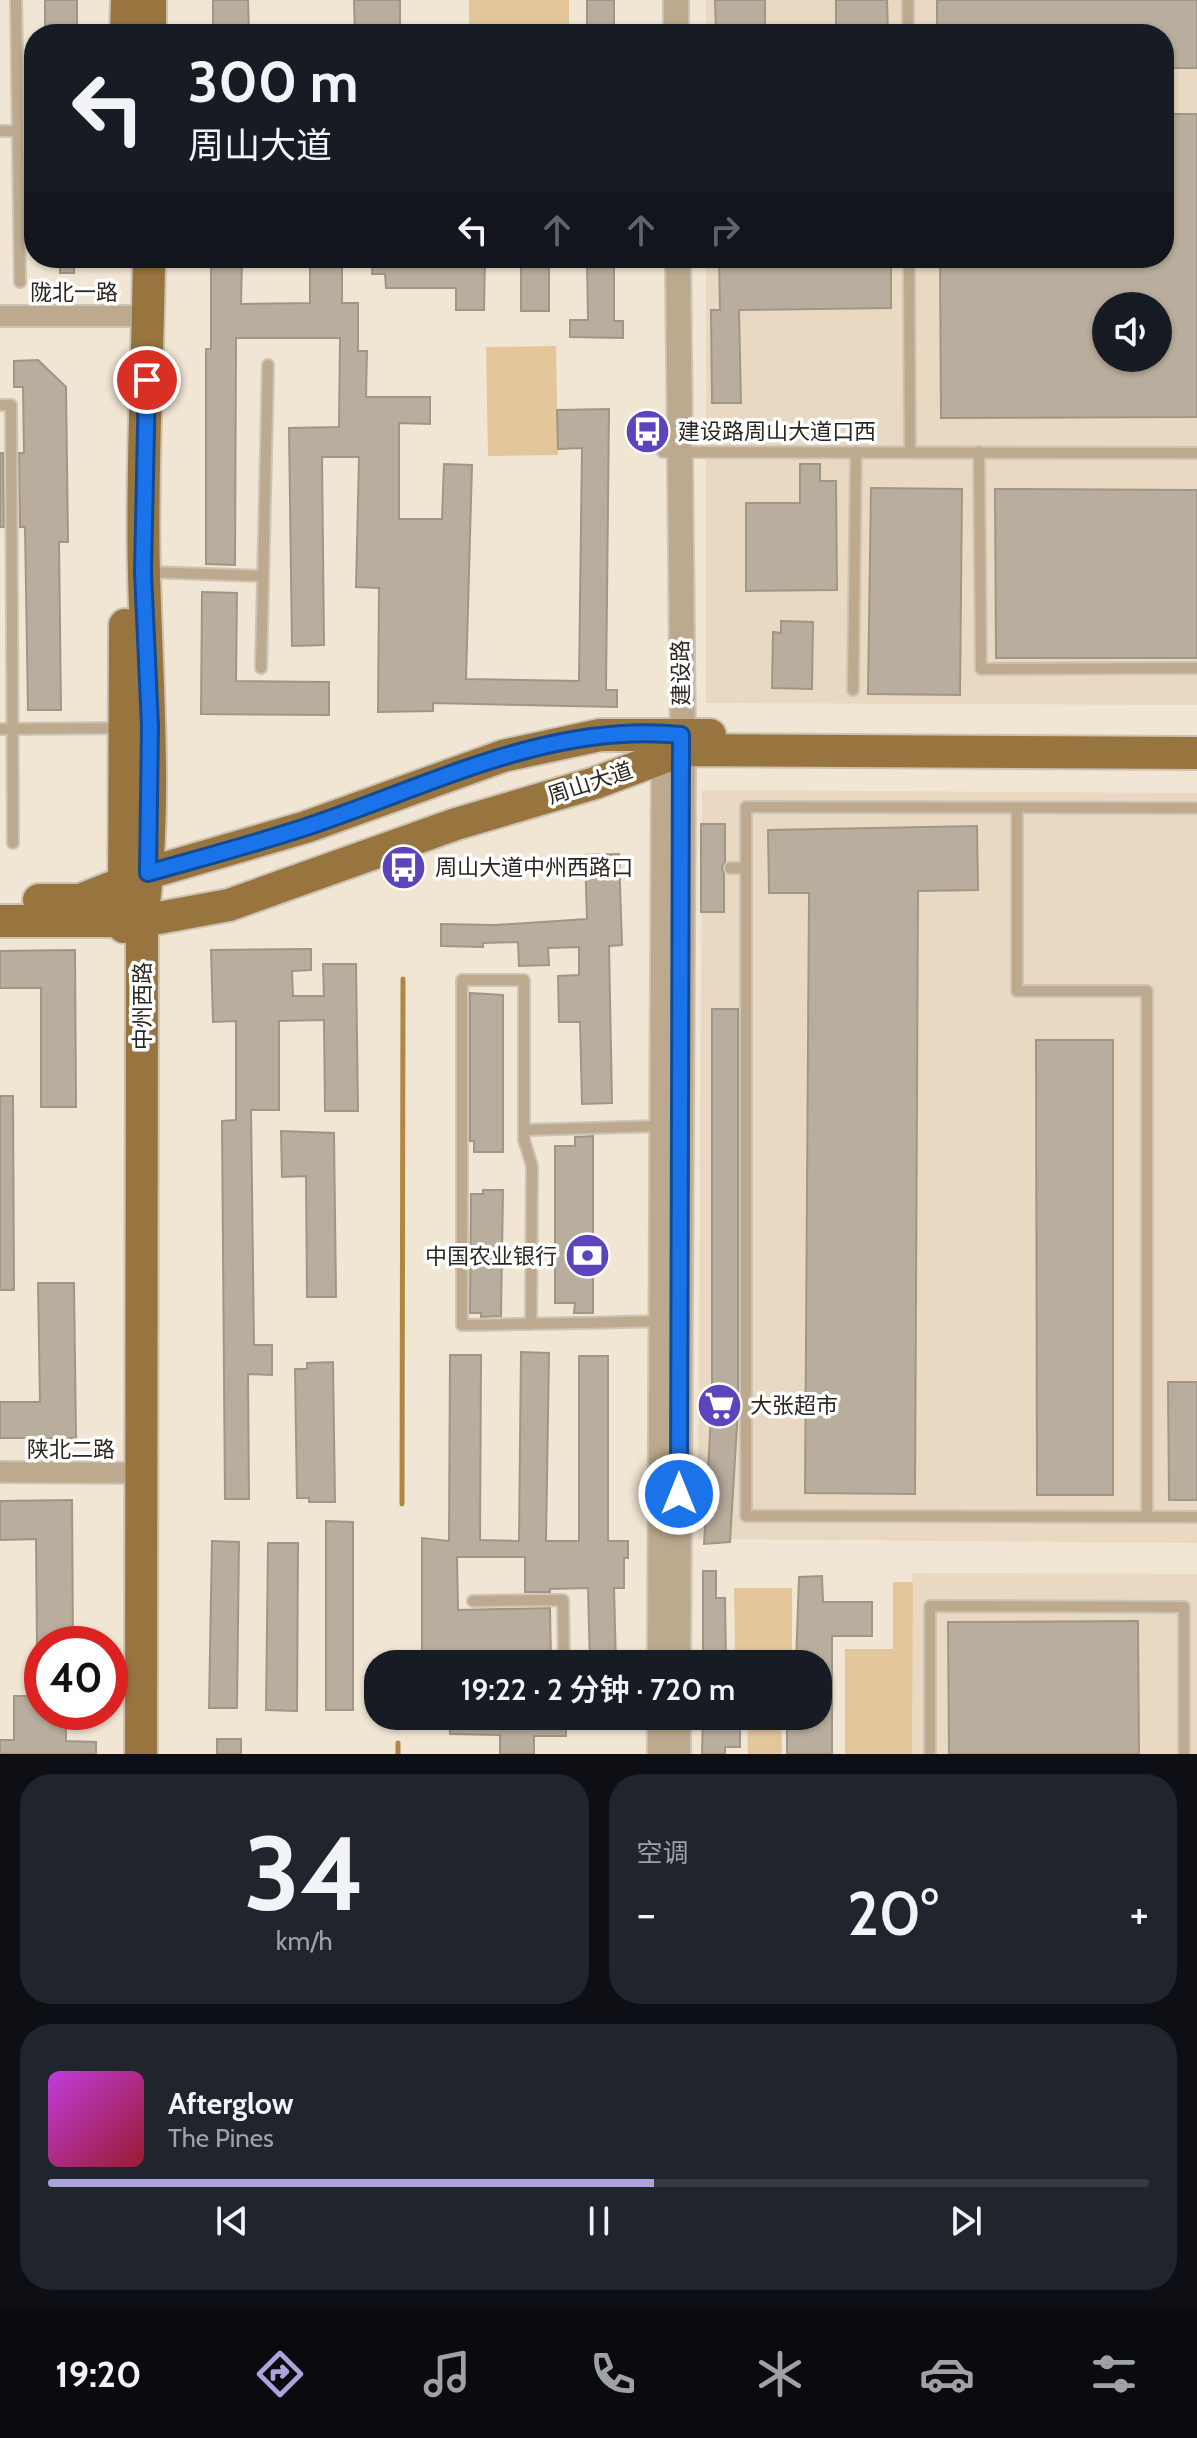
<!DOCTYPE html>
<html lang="zh">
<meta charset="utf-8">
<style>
:root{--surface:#171b24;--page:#20242c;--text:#f1f3f6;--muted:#9ea1a6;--line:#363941;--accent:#aea4dc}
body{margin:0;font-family:Cabin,"Noto Sans SC",sans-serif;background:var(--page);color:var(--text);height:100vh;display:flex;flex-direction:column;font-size:30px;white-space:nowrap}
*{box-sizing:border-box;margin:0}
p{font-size:26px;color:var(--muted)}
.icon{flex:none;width:44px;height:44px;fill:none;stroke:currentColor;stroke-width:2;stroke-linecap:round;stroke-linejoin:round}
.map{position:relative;height:1754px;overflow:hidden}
.side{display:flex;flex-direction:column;gap:20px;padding:20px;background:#0d0f14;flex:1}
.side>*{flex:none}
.hud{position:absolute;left:24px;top:24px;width:1150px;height:244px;border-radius:32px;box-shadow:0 2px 6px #0004;background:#171b24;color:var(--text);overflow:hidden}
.fabs{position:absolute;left:1092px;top:292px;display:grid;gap:16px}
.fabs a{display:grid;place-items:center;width:80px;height:80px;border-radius:50%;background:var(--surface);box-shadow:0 2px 6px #0004;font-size:40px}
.speed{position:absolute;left:24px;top:1626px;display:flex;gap:16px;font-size:40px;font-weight:700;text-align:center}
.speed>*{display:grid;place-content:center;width:104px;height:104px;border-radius:50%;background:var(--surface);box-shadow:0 2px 6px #0004;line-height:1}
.speed .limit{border:12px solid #d22;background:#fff;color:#111}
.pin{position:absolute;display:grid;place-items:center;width:68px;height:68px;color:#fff;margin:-34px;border:4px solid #fff;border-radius:50%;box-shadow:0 2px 8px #0007}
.me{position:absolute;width:88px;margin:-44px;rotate:0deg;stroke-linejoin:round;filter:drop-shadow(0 0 6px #0008)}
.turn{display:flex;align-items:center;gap:28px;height:168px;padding:0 32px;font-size:36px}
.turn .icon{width:104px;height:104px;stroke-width:2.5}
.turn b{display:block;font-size:56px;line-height:68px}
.lanes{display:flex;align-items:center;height:76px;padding:0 32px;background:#0003;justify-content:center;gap:40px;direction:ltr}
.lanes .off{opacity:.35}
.big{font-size:60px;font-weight:600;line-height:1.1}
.side .card{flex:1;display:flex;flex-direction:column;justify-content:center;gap:12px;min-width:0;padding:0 28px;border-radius:32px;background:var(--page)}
.side .dial{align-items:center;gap:0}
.dial b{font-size:104px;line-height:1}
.song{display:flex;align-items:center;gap:24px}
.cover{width:96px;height:96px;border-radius:12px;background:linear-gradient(135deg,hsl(290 70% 55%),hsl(350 70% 35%))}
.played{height:8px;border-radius:4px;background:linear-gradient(90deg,var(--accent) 55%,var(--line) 55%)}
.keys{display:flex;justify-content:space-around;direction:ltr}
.heat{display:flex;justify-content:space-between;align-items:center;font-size:44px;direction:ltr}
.side .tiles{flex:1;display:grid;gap:20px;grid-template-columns:1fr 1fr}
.card:last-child{grid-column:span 2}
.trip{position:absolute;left:364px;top:1650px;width:468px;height:80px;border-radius:32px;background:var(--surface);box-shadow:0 2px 6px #0004;font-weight:600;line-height:80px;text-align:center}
.menu{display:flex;height:128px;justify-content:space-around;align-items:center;background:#090b0e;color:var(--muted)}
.menu .icon{width:56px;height:56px}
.menu .active{color:var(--accent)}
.menu b{font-size:36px;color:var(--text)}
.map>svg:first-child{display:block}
.built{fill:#ead9c2;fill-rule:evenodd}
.green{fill:#e4c69b}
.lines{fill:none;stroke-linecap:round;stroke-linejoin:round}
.stream{stroke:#b18643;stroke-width:5}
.building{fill:#b9ae9d;stroke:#a19686;stroke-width:2;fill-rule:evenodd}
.service-casing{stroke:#cdc3b4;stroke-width:14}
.minor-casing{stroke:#cdc3b4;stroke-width:24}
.tertiary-casing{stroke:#cdc3b4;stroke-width:28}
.primary-casing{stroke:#cdc3b4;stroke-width:36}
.service{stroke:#bdaa8e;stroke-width:10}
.minor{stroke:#bdaa8e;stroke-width:20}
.tertiary{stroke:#bdaa8e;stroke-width:24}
.primary{stroke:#98753f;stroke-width:32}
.route-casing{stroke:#114b97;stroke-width:20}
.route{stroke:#1a73e8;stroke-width:14}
.labels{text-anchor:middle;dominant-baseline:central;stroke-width:7;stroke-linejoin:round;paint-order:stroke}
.street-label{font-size:22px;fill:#2b2720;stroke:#fff}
.poi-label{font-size:22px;fill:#2b2720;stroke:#fff;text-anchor:start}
</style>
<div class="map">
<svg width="1197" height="1754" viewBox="0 0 1197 1754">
<rect width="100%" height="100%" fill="#f1e5d4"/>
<!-- built -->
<g class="built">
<path d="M706 0H1197V705L706 703V258H1164V34H706ZM1106 306H1158V358H1106Z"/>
<path d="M702 790 1197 793V1543L698 1539Z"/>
<path d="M912 1573 1197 1574V1754H912Z"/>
</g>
<!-- green -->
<g class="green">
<rect x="469" y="0" width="100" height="34"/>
<path d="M556 346 558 455 488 456 486 347Z"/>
<path d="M893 1582H913L912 1754H845V1649H893Z"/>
<path d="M734 1588H792V1653L781 1654V1664H747V1651H735Z"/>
<path d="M747 1716H781L782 1754H748Z"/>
</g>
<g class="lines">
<!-- stream -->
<g class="stream">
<path d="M402 1504 403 979"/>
<path d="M398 1743V1754"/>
</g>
</g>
<!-- building -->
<g class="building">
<rect x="45" y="0" width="32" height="34"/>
<path d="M213 0H248L249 34H213Z"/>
<path d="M354 0H400V34H355Z"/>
<rect x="587" y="0" width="27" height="34"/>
<path d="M715 0H765V34H716Z"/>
<path d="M836 0H887L888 34H836Z"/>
<path d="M937 0H1197V68H1164V34H937Z"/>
<path d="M1164 114H1197V417L941 418 940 258H1164ZM1106 306H1158V358H1106Z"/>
<rect x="60" y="258" width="14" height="15"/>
<path d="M211 258H242L241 304 310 303V258H342V303H358V351H367L366 397H430V424L399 423V519H442L444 464 472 465 466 679 579 681 582 448 558 449 557 410 609 409 606 690H617V707L433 703V711L378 712 379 588 356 587 359 457H322L324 645 292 646 289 428 339 427 340 338H236L235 565 206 564V349H211Z"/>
<path d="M373 258H485L484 310H456V288H386L385 274H372Z"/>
<rect x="521" y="258" width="28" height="53"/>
<path d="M587 258H614V321H623V338L570 337V320H588Z"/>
<path d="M719 258H763V262L891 258V308L739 310 741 403H712L711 310H720Z"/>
<path d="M38 360 66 387 68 542H59L61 710H28L25 527H20L19 453H24L23 387H14V361Z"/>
<path d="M0 453H3L4 527H0Z"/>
<path d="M800 464H820V481H836L837 590 746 591V503H800Z"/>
<path d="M871 488 962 489 960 695 868 694Z"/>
<path d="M995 489 1197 490V658H996Z"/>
<path d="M202 592 237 593 236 681 329 682V715L201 714Z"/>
<path d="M781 621 813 622 812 689 772 688 773 632 781 633Z"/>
<path d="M701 824H725V862L722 867 724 874V912H701Z"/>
<path d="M977 826 978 890 918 891 915 1494 805 1493 809 893H769L768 830Z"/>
<path d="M619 854 622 945 609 946 612 1103 582 1104 580 1022H559L558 976 579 975V947L548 948 549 965 519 966 518 942 483 943V947L441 946V924L496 925 587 919 585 855Z"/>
<path d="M311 949V970L292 971 293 996H324L323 964H356L358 1111H325L324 1020 279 1021V1110H251L254 1345H272V1375L248 1374 249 1499H225L222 1121 236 1120V1021L213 1022 211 950Z"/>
<path d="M75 950 76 1107H41V988H0V951Z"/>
<path d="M470 993 503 995V1152H474V1141H470Z"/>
<path d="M712 1009H738V1409L730 1542 704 1544 712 1397Z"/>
<path d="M1036 1040H1113V1495H1037Z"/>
<path d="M0 1096H13L14 1290H0Z"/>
<path d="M281 1131 334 1133 336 1297H307L306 1176 282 1177Z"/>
<path d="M593 1136V1313H574L575 1303H555V1146H575V1137Z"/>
<path d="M483 1190H503L501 1316 481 1317V1313H470L471 1194H483Z"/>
<path d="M38 1283H74L76 1438H0V1402H40Z"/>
<path d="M521 1352 549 1353 546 1541H579V1356H608V1541H628V1558H624V1588H614L616 1664H590L588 1588 550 1589V1592H525V1557H457L458 1610 550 1608 551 1664H422V1538L449 1541 450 1355H481L480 1540 519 1541Z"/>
<path d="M333 1362 335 1502H309V1498H297L295 1369H307V1363Z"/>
<path d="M1168 1382H1197V1500H1169Z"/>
<path d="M72 1500 73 1644H37L36 1539 0 1540V1501Z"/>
<path d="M326 1521 353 1522V1710H326Z"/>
<path d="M212 1541 239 1542 237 1708H209Z"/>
<path d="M268 1543H298L297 1711 266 1710Z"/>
<path d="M703 1571H716V1598H725L726 1664H703Z"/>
<path d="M822 1576 823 1602H872V1636H832V1754H787V1716H818V1664H796L799 1577Z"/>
<path d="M1138 1621 1139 1754H949L948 1622Z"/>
<path d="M14 1696H42V1712H66V1741L96 1742V1754H0V1740H14Z"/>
<path d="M703 1716H740V1747H725V1754H702Z"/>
<path d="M450 1719 566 1720V1736H534V1754H500V1735L450 1734Z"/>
<rect x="217" y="1739" width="24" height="15"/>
</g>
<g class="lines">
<defs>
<g id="service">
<path d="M16 0 20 282"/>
<path d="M908 0V34"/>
<path d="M0 131H18"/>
<path d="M909 258 910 452"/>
<path d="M0 405H11L13 843"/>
<path d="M663 452 1197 453"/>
<path d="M979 452 981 669 1197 668"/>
<path d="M149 572 263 576"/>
<path d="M261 668 268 365"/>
<path d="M853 690 856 452"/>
<path d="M0 729 122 728"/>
<path d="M1017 808V991H1147V1517"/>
<path d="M730 868H746V1516L1197 1517"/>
<path d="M746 868V807L1197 808"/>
<path d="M524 1130 662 1126"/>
<path d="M531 1324 532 1166 524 1140V980H462V1325C528 1324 594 1323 660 1321"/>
<path d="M473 1601 563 1600 564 1664"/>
<path d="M930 1754V1606L1184 1607V1754"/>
</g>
<g id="minor">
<path d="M0 316H148"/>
<path d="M0 1472 141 1473"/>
</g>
<g id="tertiary">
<path d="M676 0V34"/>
<path d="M678 258 683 750 678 1664"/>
<path d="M660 1664 664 744"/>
<path d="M660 1754V1716"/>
<path d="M678 1754V1716"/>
</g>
<g id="primary">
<path d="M126 34 127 0"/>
<path d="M150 34V0"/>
<path d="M39 900H80L148 873 306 827 503 756 600 735H710"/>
<path d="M0 921H142L229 905 456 824 595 783 683 750 1197 753"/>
<path d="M124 927 125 625"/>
<path d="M141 1754 142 921C157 806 147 690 144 575 141 469 148 363 149 258"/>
</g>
</defs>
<!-- service casing -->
<use href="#service" class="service-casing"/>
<!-- minor casing -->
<use href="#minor" class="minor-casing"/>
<!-- tertiary casing -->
<use href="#tertiary" class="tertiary-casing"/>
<!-- primary casing -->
<use href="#primary" class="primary-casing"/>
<!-- service -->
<use href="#service" class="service"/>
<!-- minor -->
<use href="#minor" class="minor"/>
<!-- tertiary -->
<use href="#tertiary" class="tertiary"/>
<!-- primary -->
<use href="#primary" class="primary"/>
</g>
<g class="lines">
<defs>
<path id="route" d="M147 380 143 572 150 726 148 873C201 858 254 844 306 827 427 787 550 721 681 735L679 1494"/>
</defs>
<!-- route casing -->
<use href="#route" class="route-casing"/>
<!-- route -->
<use href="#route" class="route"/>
</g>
<!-- icons -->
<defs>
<symbol id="bus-disc" viewBox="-11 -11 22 22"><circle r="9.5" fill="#5c44bd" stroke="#fff"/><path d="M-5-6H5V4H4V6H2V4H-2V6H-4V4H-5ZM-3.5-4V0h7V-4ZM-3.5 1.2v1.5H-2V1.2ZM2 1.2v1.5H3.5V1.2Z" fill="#fff"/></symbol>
<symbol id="bank-disc" viewBox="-11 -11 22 22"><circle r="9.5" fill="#5c44bd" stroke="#fff"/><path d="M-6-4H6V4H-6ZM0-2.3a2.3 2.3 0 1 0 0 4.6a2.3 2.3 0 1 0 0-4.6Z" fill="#fff"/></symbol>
<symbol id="supermarket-disc" viewBox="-11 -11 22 22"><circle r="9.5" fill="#5c44bd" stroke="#fff"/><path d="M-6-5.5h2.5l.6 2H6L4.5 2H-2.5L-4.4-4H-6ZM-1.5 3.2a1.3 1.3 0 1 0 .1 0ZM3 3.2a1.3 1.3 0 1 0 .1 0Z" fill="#fff"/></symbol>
</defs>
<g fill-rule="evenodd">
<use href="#bus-disc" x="622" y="406" width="51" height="51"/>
<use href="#bus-disc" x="378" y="842" width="51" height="51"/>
<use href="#bank-disc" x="562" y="1230" width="51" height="51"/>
<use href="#supermarket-disc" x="694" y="1380" width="51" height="51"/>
</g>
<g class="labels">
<!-- street labels -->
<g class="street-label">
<text x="74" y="292">陇北一路</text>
<text transform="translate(681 673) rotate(-91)">建设路</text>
<text transform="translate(590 783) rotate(-18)">周山大道</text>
<text transform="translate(142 1006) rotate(-90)">中州西路</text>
<text x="71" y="1449">陕北二路</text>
</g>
<!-- poi labels -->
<g class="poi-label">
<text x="678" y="431">建设路周山大道口西</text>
<text x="435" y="867">周山大道中州西路口</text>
<text x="557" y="1256" text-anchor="end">中国农业银行</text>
<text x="750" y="1405">大张超市</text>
</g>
</g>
</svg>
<div class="fabs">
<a><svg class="icon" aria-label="sound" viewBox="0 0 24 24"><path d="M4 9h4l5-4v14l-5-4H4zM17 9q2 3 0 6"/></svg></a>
</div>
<div class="speed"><div class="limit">40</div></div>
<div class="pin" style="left:147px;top:380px;background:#d93025"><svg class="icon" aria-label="arrive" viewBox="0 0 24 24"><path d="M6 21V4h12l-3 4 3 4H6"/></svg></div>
<svg class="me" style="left:679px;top:1494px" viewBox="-20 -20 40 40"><circle r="17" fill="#1a73e8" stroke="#fff" stroke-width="3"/><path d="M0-11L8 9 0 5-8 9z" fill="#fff"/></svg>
<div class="trip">19:22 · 2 分钟 · 720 m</div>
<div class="hud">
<div class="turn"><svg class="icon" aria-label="left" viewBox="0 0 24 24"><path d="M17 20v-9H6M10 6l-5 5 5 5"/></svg><div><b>300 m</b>周山大道</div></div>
<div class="lanes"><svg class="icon" aria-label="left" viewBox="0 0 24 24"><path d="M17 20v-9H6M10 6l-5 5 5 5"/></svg><svg class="icon off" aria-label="ahead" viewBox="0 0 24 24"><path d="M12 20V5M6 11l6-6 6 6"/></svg><svg class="icon off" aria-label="ahead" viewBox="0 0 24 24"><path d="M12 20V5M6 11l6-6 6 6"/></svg><svg class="icon off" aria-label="right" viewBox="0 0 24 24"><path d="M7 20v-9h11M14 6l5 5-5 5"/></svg></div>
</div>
</div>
<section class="side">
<div class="tiles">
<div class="card dial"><b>34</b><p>km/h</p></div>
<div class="card"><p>空调</p>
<div class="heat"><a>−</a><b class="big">20°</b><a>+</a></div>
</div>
<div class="card">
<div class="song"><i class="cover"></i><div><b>Afterglow</b><p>The Pines</p></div></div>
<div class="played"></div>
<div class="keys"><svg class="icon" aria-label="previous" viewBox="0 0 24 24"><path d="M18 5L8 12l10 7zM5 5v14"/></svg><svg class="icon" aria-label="pause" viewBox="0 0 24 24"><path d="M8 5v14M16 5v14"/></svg><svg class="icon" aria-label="next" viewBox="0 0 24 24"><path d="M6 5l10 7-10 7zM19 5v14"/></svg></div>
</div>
</div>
</section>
<nav class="menu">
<b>19:20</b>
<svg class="icon active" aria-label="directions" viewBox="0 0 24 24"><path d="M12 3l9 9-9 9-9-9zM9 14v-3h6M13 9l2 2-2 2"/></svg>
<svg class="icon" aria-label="music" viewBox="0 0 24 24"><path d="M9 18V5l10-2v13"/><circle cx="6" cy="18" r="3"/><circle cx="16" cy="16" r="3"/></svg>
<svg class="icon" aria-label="phone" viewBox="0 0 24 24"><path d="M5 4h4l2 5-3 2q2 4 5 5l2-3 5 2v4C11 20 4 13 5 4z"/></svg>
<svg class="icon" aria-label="climate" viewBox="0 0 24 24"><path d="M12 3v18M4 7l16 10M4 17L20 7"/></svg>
<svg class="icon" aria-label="car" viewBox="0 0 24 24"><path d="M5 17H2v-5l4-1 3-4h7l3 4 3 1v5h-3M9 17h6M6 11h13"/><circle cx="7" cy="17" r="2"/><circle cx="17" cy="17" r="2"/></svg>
<svg class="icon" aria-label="filters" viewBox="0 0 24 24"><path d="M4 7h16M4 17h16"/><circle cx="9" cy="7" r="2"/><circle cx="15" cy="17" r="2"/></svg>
</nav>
